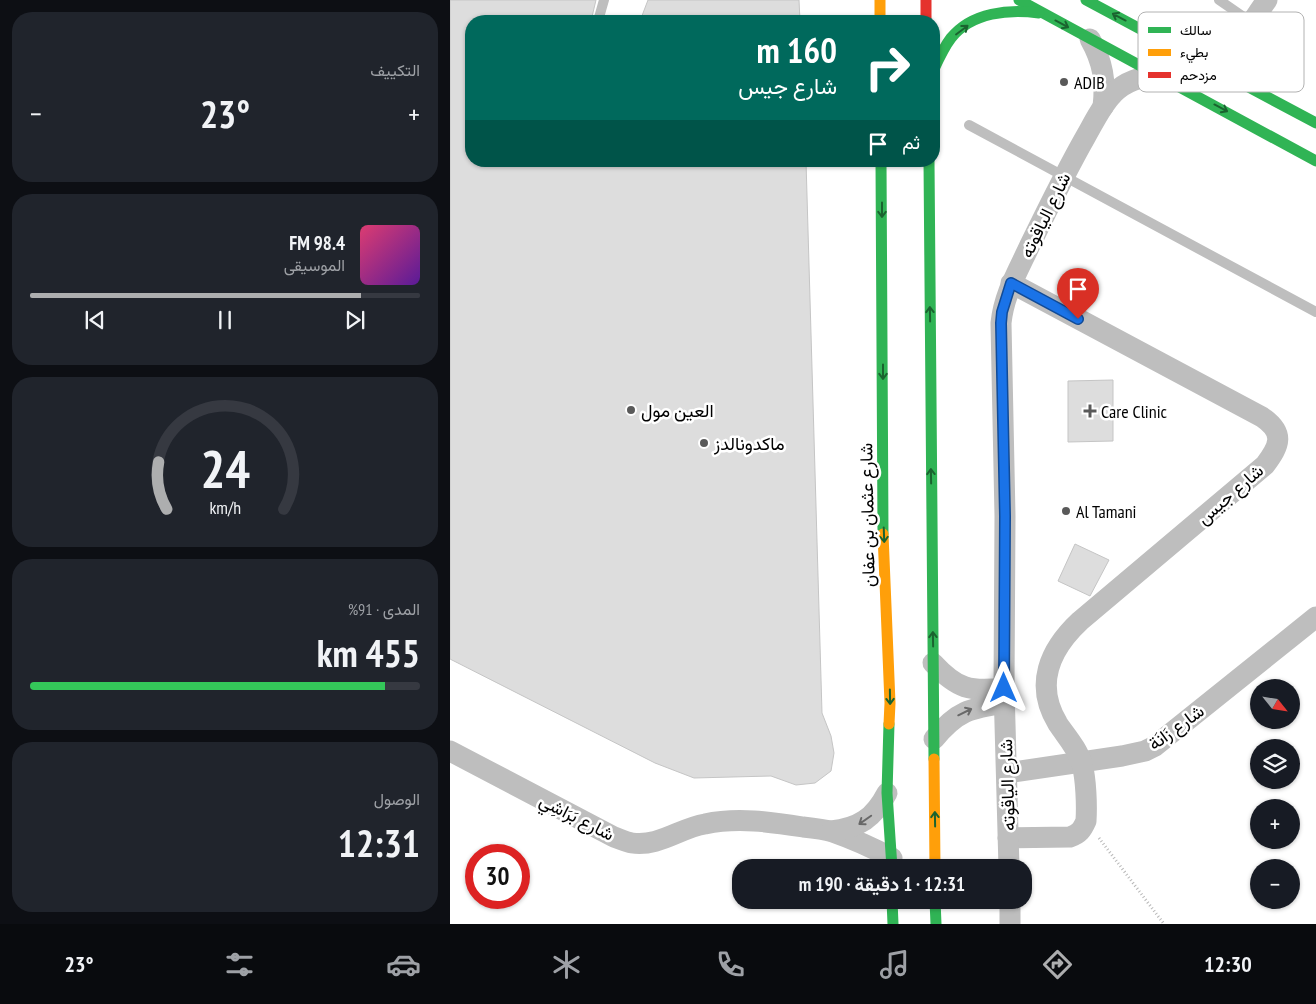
<!DOCTYPE html>
<html lang="ar">
<meta charset="utf-8">
<style>
:root{--surface:#171b24;--page:#20242c;--text:#f1f3f6;--muted:#9ea1a6;--line:#363941;--accent:#adaeaf}
body{margin:0;font-family:"PT Sans Narrow",Vazirmatn,sans-serif;background:var(--page);color:var(--text);direction:rtl;height:100vh;display:flex;flex-direction:column;font-size:19px;white-space:nowrap}
*{box-sizing:border-box;margin:0}
p{font-size:16px;color:var(--muted)}
.icon{flex:none;width:28px;height:28px;fill:none;stroke:currentColor;stroke-width:2;stroke-linecap:round;stroke-linejoin:round}
.map{position:relative;flex:1;overflow:hidden;direction:ltr}
.side{display:flex;flex-direction:column;gap:12px;padding:12px;background:#0d0f14;width:450px}
.side>*{flex:none}
.top-card{position:absolute;left:15px;top:15px;width:475px;height:152px;border-radius:20px;box-shadow:0 1px 4px #0004;direction:rtl;background:#00695c;color:#fff;overflow:hidden}
.needle{width:32px;rotate:120deg}
.tools{position:absolute;left:800px;top:679px;display:grid;gap:10px}
.tools a{display:grid;place-items:center;width:50px;height:50px;border-radius:50%;background:var(--surface);box-shadow:0 1px 4px #0004;font-size:25px}
.speed{position:absolute;left:15px;top:844px;display:flex;gap:10px;font-size:25px;font-weight:700;text-align:center}
.speed>*{display:grid;place-content:center;width:65px;height:65px;border-radius:50%;background:var(--surface);box-shadow:0 1px 4px #0004;line-height:1}
.speed .limit{border:8px solid #d22;background:#fff;color:#111}
.pin{position:absolute;display:grid;place-items:center;width:42px;height:42px;color:#fff;margin:-51px -21px;border-radius:50% 50% 50% 0;rotate:-45deg;box-shadow:0 0 5px #0007}
.pin .icon{rotate:45deg}
.me{position:absolute;width:55px;margin:-28px;rotate:0deg;stroke-linejoin:round;filter:drop-shadow(0 0 4px #0008)}
.turn{display:flex;align-items:center;gap:18px;height:105px;padding:0 20px;font-size:22px}
.turn .icon{width:65px;height:65px;stroke-width:2.5}
.turn b{display:block;font-size:35px;line-height:42px}
.then{display:flex;align-items:center;height:48px;padding:0 20px;background:#0003;gap:10px;font-size:19px}
.big{font-size:38px;font-weight:700;line-height:1.1}
.side .tile{flex:1;display:flex;flex-direction:column;justify-content:center;gap:8px;min-width:0;padding:0 18px;border-radius:20px;background:var(--page)}
.side .dial{align-items:center;gap:0}
.dial svg{height:130px;overflow:visible;fill:none;stroke:var(--line);stroke-width:7;stroke-linecap:round;text-anchor:middle}
.dial text{fill:var(--text);stroke:none}
.song{display:flex;align-items:center;gap:15px}
.cover{width:60px;height:60px;border-radius:8px;background:linear-gradient(135deg,hsl(340 70% 55%),hsl(270 70% 35%))}
.played{height:5px;border-radius:2px;background:linear-gradient(90deg,var(--accent) 85%,var(--line) 85%)}
.keys{display:flex;justify-content:space-around;direction:ltr}
.heat{display:flex;justify-content:space-between;align-items:center;font-size:28px;direction:ltr}
.charge{height:8px;border-radius:4px;background:linear-gradient(90deg,#34c759 91%,var(--line) 0)}
.trip{position:absolute;left:282px;top:859px;width:300px;height:50px;border-radius:20px;background:var(--surface);box-shadow:0 1px 4px #0004;font-weight:700;line-height:50px;text-align:center;direction:rtl}
.tabs{display:flex;height:80px;justify-content:space-around;align-items:center;background:#090b0e;color:var(--muted)}
.tabs .icon{width:35px;height:35px}
.tabs .selected{color:var(--accent)}
.tabs b{font-size:22px;color:var(--text)}
main{display:flex;flex:1;min-height:0}
.map>svg:first-child{display:block}
.building{fill:#ddd;stroke:#c5c5c5}
.lines{fill:none;stroke-linecap:round;stroke-linejoin:round}
.path{stroke:#b8b8b8;stroke-width:3;stroke-dasharray:1 2.5;stroke-linecap:butt}
.lane{stroke:#bebebe;stroke-width:10}
.street{stroke:#bebebe;stroke-width:21}
.fast{stroke:#30b455;stroke-width:11}
.slow{stroke:#ff9f0a;stroke-width:11}
.jam{stroke:#e5322d;stroke-width:11}
.oneway{stroke:#1a632f}
.oneway2{stroke:#686868}
.route-casing{stroke:#114b97;stroke-width:12}
.route{stroke:#1a73e8;stroke-width:9}
.poi-dot{fill:#595959;stroke:#fff;stroke-width:2}
.labels{text-anchor:middle;dominant-baseline:central;stroke-width:5;stroke-linejoin:round;paint-order:stroke}
.poi-label{font-size:18px;fill:#000;stroke:#fff;text-anchor:start}
.street-label{font-size:18px;fill:#000;stroke:#fff}
.key{fill:#fff;stroke:#b2b2b2;stroke-width:1}
.key-label{font-size:14px;fill:#000}
</style>
<main>
<div class="map">
<svg width="866" height="924" viewBox="0 0 866 924">
<rect width="100%" height="100%" fill="#fff"/>
<!-- building -->
<g class="building">
<path d="M0 0H146L141 21H21V161H356L372 713 381 736 384 753 381 771 365 783 346 785 321 776 244 778 205 763 0 659Z"/>
<path d="M198 0H349L350 21H190Z"/>
<path d="M663 380V441L618 442V381Z"/>
<path d="M625 544 659 560 640 596 608 581Z"/>
</g>
<g class="lines">
<!-- path -->
<path class="path" d="M649 838 714 924"/>
<!-- lane -->
<g class="lane">
<path d="M769 0 801 22"/>
<path d="M148 21 154 0"/>
<path d="M519 125 866 312"/>
</g>
<!-- street -->
<g class="street">
<path d="M640 39C653 62 656 81 653 107"/>
<path d="M749 60C786 55 797 27 817 0"/>
<path d="M483 663C507 689 520 692 554 688"/>
<path d="M484 739C507 711 520 708 555 703"/>
<path d="M0 751 164 837C170 839 176 842 182 843 209 847 230 828 255 824 287 817 321 822 353 827 363 828 373 829 383 832 403 839 423 848 442 858"/>
<path d="M557 773 672 756 695 751 705 746 866 617"/>
<path d="M381 831C409 828 424 818 437 793"/>
<path d="M558 838 620 837C629 834 632 830 636 821 637 805 636 779 632 764 628 749 616 736 608 724 584 685 599 650 630 621L815 465C830 445 835 433 812 417L561 283"/>
<path d="M559 868 554 688 555 516 551 323C554 294 568 271 580 245 598 208 616 171 636 136 644 122 652 105 663 94 675 81 691 77 708 75"/>
<path d="M560 900V924"/>
</g>
<!-- fast -->
<g class="fast">
<path d="M569 0 866 161"/>
<path d="M636 0 866 123"/>
<path d="M484 69C489 58 494 47 501 38 522 12 559 9 589 13"/>
<path d="M431 161 433 534"/>
<path d="M479 161 484 759"/>
<path d="M439 724 437 793 442 868"/>
<path d="M442 900 443 924"/>
<path d="M485 900 486 924"/>
</g>
<!-- slow -->
<g class="slow">
<path d="M430 0V21"/>
<path d="M433 534 440 703 439 724"/>
<path d="M484 759 485 868"/>
</g>
<!-- jam -->
<path class="jam" d="M476 0V21"/>
</g>
<!-- one-way arrows -->
<defs><path id="oneway-shaft" d="M-6 0H5M1.5-3L5.5 0L1.5 3" fill="none" stroke-width="1.6" stroke-linecap="round" stroke-linejoin="round" transform="scale(1.25)"/></defs>
<g class="oneway">
<use href="#oneway-shaft" transform="translate(669 17) rotate(-152)"/>
<use href="#oneway-shaft" transform="translate(612 24) rotate(28)"/>
<use href="#oneway-shaft" transform="translate(512 30) rotate(-37)"/>
<use href="#oneway-shaft" transform="translate(771 108) rotate(28)"/>
<use href="#oneway-shaft" transform="translate(432 210) rotate(90)"/>
<use href="#oneway-shaft" transform="translate(480 314) rotate(-91)"/>
<use href="#oneway-shaft" transform="translate(433 372) rotate(90)"/>
<use href="#oneway-shaft" transform="translate(481 476) rotate(-91)"/>
<use href="#oneway-shaft" transform="translate(434 535) rotate(88)"/>
<use href="#oneway-shaft" transform="translate(483 639) rotate(-91)"/>
<use href="#oneway-shaft" transform="translate(440 697) rotate(89)"/>
<use href="#oneway-shaft" transform="translate(485 819) rotate(-91)"/>
</g>
<g class="oneway2">
<use href="#oneway-shaft" transform="translate(515 712) rotate(-26)"/>
<use href="#oneway-shaft" transform="translate(415 820) rotate(145)"/>
</g>
<g class="lines">
<defs>
<path id="route" d="M554 688 555 516 551 323 552 312 561 283 628 319"/>
</defs>
<!-- route casing -->
<use href="#route" class="route-casing"/>
<!-- route -->
<use href="#route" class="route"/>
</g>
<!-- markers -->
<g class="poi-dot">
<circle cx="614" cy="82" r="5"/>
<circle cx="181" cy="410" r="5"/>
<path d="M637.5 403.5h5v5h5v5h-5v5h-5v-5h-5v-5h5z"/>
<circle cx="254" cy="443" r="5"/>
<circle cx="616" cy="511" r="5"/>
</g>
<g class="labels">
<!-- poi labels -->
<g class="poi-label">
<text x="624" y="82">ADIB</text>
<text x="191" y="410">العين مول</text>
<text x="651" y="411">Care Clinic</text>
<text x="264" y="443">ماكدونالدز</text>
<text x="626" y="511">Al Tamani</text>
</g>
<!-- street labels -->
<g class="street-label">
<text transform="translate(595 215) rotate(-64)">شارع الياقوته</text>
<text transform="translate(780 494) rotate(-41)">شارع جيس</text>
<text transform="translate(417 515) rotate(-91)">شارع عثمان بن عفان</text>
<text transform="translate(726 727) rotate(-36)">شارع زَانَة</text>
<text transform="translate(557 785) rotate(-92)">شارع الياقوته</text>
<text transform="translate(127 817) rotate(27)">شارع بَرَاشِي</text>
</g>
</g>
<!-- legend -->
<rect x="688" y="12" width="166" height="80" rx="8" class="key"/>
<rect x="698" y="27" width="23" height="6" fill="#30b455"/>
<rect x="698" y="49" width="23" height="7" fill="#ff9f0a"/>
<rect x="698" y="72" width="23" height="6" fill="#e5322d"/>
<g class="key-label">
<text x="730" y="35">سالك</text>
<text x="730" y="57">بطيء</text>
<text x="730" y="80">مزدحم</text>
</g>
</svg>
<div class="tools">
<a><svg class="needle" viewBox="-14 -14 28 28"><path d="M0-13l5 13h-10z" fill="#e53935"/><path d="M0 13l5-13h-10z" fill="#9ea1a6"/></svg></a>
<a><svg class="icon" aria-label="layers" viewBox="0 0 24 24"><path d="M12 4l9 5-9 5-9-5zM3 14l9 5 9-5"/></svg></a>
<a>+</a>
<a>−</a>
</div>
<div class="speed"><div class="limit">30</div></div>
<div class="pin" style="left:628px;top:319px;background:#d93025"><svg class="icon" aria-label="arrive" viewBox="0 0 24 24"><path d="M6 21V4h12l-3 4 3 4H6"/></svg></div>
<svg class="me" style="left:554px;top:688px" viewBox="-20 -20 40 40"><path d="M0-17L14 15 0 8-14 15z" fill="#1a73e8" stroke="#fff" stroke-width="4"/></svg>
<div class="trip">12:31 · 1 دقيقة · 190 m</div>
<div class="top-card">
<div class="turn"><svg class="icon" aria-label="right" viewBox="0 0 24 24"><path d="M7 20v-9h11M14 6l5 5-5 5"/></svg><div><b>160 m</b>شارع جيس</div></div>
<div class="then">ثم<svg class="icon" aria-label="arrive" viewBox="0 0 24 24"><path d="M6 21V4h12l-3 4 3 4H6"/></svg></div>
</div>
</div>
<section class="side">
<div class="tile"><p>التكييف</p>
<div class="heat"><a>−</a><b class="big">23°</b><a>+</a></div>
</div>
<div class="tile">
<div class="song"><i class="cover"></i><div><b>98.4 FM</b><p>الموسيقى</p></div></div>
<div class="played"></div>
<div class="keys"><svg class="icon" aria-label="previous" viewBox="0 0 24 24"><path d="M18 5L8 12l10 7zM5 5v14"/></svg><svg class="icon" aria-label="pause" viewBox="0 0 24 24"><path d="M8 5v14M16 5v14"/></svg><svg class="icon" aria-label="next" viewBox="0 0 24 24"><path d="M6 5l10 7-10 7zM19 5v14"/></svg></div>
</div>
<div class="tile dial"><svg viewBox="0 0 100 80">
<path d="M14 69A42 42 0 1 1 86 69"/>
<path d="M14 69A42 42 0 0 1 9 40" stroke="#adaeaf"/>
<text x="50" y="56" font-size="32" font-weight="700">24</text>
<text x="50" y="72" font-size="11">km/h</text>
</svg></div>
<div class="tile"><p>المدى · 91%</p><b class="big">455 km</b><div class="charge"></div></div>
<div class="tile"><p>الوصول</p><b class="big">12:31</b></div>
</section>
</main>
<nav class="tabs">
<b>12:30</b>
<svg class="icon selected" aria-label="directions" viewBox="0 0 24 24"><path d="M12 3l9 9-9 9-9-9zM9 14v-3h6M13 9l2 2-2 2"/></svg>
<svg class="icon" aria-label="music" viewBox="0 0 24 24"><path d="M9 18V5l10-2v13"/><circle cx="6" cy="18" r="3"/><circle cx="16" cy="16" r="3"/></svg>
<svg class="icon" aria-label="phone" viewBox="0 0 24 24"><path d="M5 4h4l2 5-3 2q2 4 5 5l2-3 5 2v4C11 20 4 13 5 4z"/></svg>
<svg class="icon" aria-label="climate" viewBox="0 0 24 24"><path d="M12 3v18M4 7l16 10M4 17L20 7"/></svg>
<svg class="icon" aria-label="car" viewBox="0 0 24 24"><path d="M5 17H2v-5l4-1 3-4h7l3 4 3 1v5h-3M9 17h6M6 11h13"/><circle cx="7" cy="17" r="2"/><circle cx="17" cy="17" r="2"/></svg>
<svg class="icon" aria-label="filters" viewBox="0 0 24 24"><path d="M4 7h16M4 17h16"/><circle cx="9" cy="7" r="2"/><circle cx="15" cy="17" r="2"/></svg>
<b>23°</b>
</nav>
